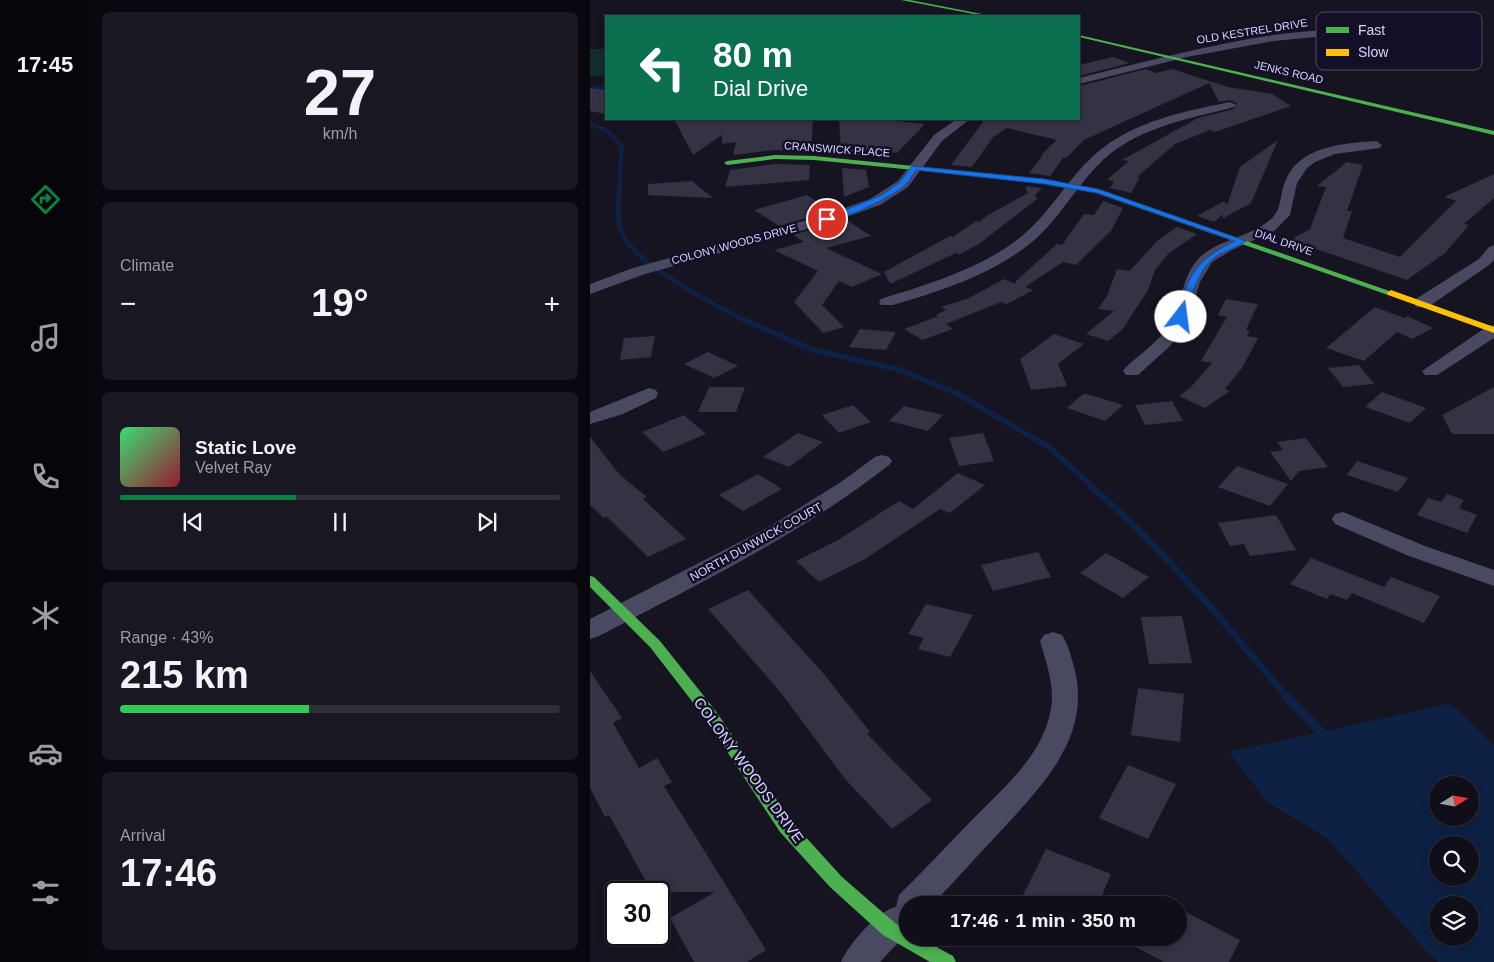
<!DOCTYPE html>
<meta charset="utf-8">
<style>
:root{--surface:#100f19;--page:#191822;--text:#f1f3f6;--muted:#9c9ca2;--line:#302f38;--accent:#0b8043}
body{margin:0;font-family:Helvetica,sans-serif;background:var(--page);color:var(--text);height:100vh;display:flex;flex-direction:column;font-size:19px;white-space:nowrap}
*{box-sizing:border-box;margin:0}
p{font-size:16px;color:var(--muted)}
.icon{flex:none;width:28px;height:28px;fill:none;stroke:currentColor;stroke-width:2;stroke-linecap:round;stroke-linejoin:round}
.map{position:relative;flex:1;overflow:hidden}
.sheet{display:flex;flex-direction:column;gap:12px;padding:12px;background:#09080e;width:500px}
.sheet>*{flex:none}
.banner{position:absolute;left:15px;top:15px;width:475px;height:105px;border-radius:0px;box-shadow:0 2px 8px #0003,0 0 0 1px var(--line);background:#0b6e4f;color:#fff;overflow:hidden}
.needle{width:32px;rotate:79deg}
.buttons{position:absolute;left:839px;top:776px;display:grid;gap:10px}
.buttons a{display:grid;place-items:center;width:50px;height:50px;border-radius:50%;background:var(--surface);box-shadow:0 2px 8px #0003,0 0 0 1px var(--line);font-size:25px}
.speed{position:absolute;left:15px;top:881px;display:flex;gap:10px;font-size:25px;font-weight:700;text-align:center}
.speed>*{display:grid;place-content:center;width:65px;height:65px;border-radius:50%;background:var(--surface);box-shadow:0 2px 8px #0003,0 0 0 1px var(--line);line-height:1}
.speed .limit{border:2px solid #111;border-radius:8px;background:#fff;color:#111}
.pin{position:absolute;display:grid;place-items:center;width:42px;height:42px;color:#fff;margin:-21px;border:2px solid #fff;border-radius:50%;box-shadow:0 1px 5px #0007}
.me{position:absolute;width:55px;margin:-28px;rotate:15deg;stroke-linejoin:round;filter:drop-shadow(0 0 4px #0008)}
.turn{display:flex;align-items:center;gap:18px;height:105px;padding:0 25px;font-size:22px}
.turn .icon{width:65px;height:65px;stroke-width:2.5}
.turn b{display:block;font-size:35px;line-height:42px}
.big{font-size:38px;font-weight:700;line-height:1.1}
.sheet .widget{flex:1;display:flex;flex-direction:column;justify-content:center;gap:8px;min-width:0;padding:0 18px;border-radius:8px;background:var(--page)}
.sheet .dial{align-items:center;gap:0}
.dial b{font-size:65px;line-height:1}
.song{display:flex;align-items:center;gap:15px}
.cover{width:60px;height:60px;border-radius:8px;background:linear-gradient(135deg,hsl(140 70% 55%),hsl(350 70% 35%))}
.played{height:5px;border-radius:2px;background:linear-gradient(90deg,var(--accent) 40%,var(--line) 40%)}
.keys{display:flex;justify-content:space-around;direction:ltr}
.heat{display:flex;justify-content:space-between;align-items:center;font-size:28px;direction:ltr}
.charge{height:8px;border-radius:4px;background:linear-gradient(90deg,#34c759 43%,var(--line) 0)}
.trip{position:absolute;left:309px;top:896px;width:288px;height:50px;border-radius:25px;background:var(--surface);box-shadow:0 2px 8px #0003,0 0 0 1px var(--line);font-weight:700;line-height:50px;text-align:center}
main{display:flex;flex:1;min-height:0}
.menu{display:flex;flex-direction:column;width:90px;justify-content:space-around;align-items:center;background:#06060a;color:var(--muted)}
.menu .icon{width:35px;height:35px}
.menu .selected{color:var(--accent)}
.menu b{font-size:22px;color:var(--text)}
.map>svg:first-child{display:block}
.green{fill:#132c2d}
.water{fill:#0d2144;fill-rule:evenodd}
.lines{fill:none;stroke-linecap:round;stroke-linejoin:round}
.stream-far4{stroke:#0d2144;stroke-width:4}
.stream-far3{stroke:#0d2144;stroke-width:4.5}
.stream-far2{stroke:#0d2144;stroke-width:5.5}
.stream-far1{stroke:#0d2144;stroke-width:7}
.stream{stroke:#0d2144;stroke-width:9}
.building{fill:#343243}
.street{fill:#4a4962;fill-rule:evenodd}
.fast{fill:#4caf50;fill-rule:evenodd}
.slow{fill:#ffc107;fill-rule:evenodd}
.route{fill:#1a73e8;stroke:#114b97}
.labels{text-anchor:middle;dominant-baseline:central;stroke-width:5;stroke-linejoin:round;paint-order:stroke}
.far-street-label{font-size:11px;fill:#d9d4ff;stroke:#130f26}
.street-label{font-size:12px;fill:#d9d4ff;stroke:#130f26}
.near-street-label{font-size:15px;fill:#d9d4ff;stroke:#130f26}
.key{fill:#130f26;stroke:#4e4a67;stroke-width:1}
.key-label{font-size:14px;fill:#d9d4ff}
</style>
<main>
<nav class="menu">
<b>17:45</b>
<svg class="icon selected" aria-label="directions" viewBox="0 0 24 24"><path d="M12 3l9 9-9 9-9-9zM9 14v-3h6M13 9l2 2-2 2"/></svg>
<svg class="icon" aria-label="music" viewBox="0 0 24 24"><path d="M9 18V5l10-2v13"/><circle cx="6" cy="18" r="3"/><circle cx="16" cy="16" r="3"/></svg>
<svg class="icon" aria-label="phone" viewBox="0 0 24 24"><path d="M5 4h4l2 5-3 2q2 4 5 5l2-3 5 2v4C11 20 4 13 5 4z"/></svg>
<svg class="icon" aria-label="climate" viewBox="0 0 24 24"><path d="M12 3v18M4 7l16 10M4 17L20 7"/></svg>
<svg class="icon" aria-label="car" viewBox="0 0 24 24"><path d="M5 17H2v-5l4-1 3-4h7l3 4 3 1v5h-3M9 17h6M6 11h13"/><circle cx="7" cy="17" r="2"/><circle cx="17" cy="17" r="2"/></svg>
<svg class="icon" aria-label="filters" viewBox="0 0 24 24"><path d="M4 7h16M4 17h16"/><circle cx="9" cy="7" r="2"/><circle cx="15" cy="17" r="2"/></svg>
</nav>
<section class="sheet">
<div class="widget dial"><b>27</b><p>km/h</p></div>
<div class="widget"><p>Climate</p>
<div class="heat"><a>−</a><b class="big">19°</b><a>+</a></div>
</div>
<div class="widget">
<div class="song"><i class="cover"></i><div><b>Static Love</b><p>Velvet Ray</p></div></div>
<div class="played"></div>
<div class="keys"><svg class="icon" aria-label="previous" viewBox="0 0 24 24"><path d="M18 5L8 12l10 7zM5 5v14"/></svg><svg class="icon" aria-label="pause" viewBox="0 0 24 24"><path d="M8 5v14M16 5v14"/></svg><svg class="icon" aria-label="next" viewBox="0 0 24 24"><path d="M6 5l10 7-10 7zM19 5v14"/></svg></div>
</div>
<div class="widget"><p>Range · 43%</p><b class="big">215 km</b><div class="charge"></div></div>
<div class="widget"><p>Arrival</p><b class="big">17:46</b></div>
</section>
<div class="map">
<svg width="904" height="962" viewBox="0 0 904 962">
<rect width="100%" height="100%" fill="#161421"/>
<!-- green -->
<path class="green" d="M0 49H16V75L0 76Z"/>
<!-- water -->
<path class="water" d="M858 704 867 709 904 746V962H848L835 950 737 838 677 802 639 752ZM848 785H880V818H848ZM848 845H880V878H848ZM848 905H880V938H848Z"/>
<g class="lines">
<!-- stream-far4 -->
<g class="stream-far4">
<path d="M0 90 16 86"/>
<path d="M0 124 17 131 32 146 29 188"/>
</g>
<!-- stream-far3 -->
<path class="stream-far3" d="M30 187C28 202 26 218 32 233 46 265 123 304 154 320"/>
<!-- stream-far2 -->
<path class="stream-far2" d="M152 319 223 350 307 369 366 393 459 447 503 487"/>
<!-- stream-far1 -->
<path class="stream-far1" d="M501 486 548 529 613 598 697 697"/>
<!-- stream -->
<path class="stream" d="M696 696 736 737"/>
</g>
<!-- building -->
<g class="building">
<path d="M523 57 540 63 489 76V65Z"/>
<path d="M556 69 566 73 582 69 638 87 682 94 701 106 625 132 620 130 585 144 547 177H550L541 193 520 188 524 181 517 180 539 161 532 160 608 118 644 109 647 103 640 100 629 102 619 83 494 140 476 158H473L460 176 439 173 453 155H451L467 140 417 128 403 137 382 167 361 165 395 119H489V86Z"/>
<path d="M0 88 16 90V114L0 111Z"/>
<path d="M84 119H223L221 152 185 150 143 155 146 142 132 144V135L103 155Z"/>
<path d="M249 119H285L335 124 307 153 274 150 275 156 251 154Z"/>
<path d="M688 140 661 203 632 219 634 214 624 222 607 216 634 201 637 205 650 167Z"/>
<path d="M757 162 773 165 757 211H762L753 238 810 257 866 201 854 197 904 174V198L874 224 879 225 855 253 817 280 700 240 720 229 736 187 727 186Z"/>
<path d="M185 164 220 165 219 180 135 187 140 170Z"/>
<path d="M252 168 276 170 279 187 254 197Z"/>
<path d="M102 181 123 198 58 195V184Z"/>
<path d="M435 186 452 188 445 195 447 199 389 244 370 254 366 253 300 284 294 272 360 236 363 237 386 221 389 222 398 215 438 193Z"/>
<path d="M217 195 242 211 189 226 164 210Z"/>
<path d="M513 201 533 208 521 231 486 265 473 262 435 287 443 290 417 304 411 302 356 324 363 329 332 340 314 329 346 317 348 319 346 315 356 310 351 307 379 298 414 279 426 284 425 282 467 244 472 245 494 214 504 215Z"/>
<path d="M255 219 281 236 236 248 292 274 262 287 249 281 232 305 254 327 233 333 204 302 228 271 184 250 214 242 203 235Z"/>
<path d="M587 227 607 234 578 254 565 270 558 290 533 329 518 341 496 334 524 311 508 309 517 296 527 269 540 271 567 241Z"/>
<path d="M636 299 668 304 656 330 660 331 657 336 668 338 652 368 635 389 640 391 615 408 589 396 600 388 622 363 611 361 637 317 628 315Z"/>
<path d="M785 307 814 318 817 316 843 328 822 339 807 332 774 361 736 348Z"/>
<path d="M270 329 306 332 296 350 259 347Z"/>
<path d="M464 334 494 344 468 364 477 386 441 390 430 359Z"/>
<path d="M65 336 61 357 30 360 34 338Z"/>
<path d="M118 352 148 366 124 378 94 364Z"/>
<path d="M769 365 784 384 753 387 738 368Z"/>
<path d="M119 387H155L146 412H108Z"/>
<path d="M904 387V434H862L852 415Z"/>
<path d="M792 392 836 408 820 423 775 407Z"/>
<path d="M493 394H497L533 405 515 421 477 408Z"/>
<path d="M582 401 593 421 555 425 545 405Z"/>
<path d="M263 405 281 422 249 433 232 415Z"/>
<path d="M314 406 353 415 338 431 299 421Z"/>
<path d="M94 415 116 434 73 452 52 432Z"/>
<path d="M208 433 233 442 199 467 173 457Z"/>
<path d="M393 433 404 461 369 466 359 438Z"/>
<path d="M0 437 30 475 57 497 53 499 96 539 58 557 16 516 14 518 0 505Z"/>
<path d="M716 438 738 467 709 471 701 481 680 452 693 450 687 442Z"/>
<path d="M767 461 818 478 808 492 757 475Z"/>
<path d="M647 466 698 484 680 506 628 487Z"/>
<path d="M368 473 395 485 360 513 350 509 275 559 229 582 206 561 248 540 309 501 323 509Z"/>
<path d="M168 474 192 489 153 511 129 495Z"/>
<path d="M857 494 874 500 869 508 887 515 877 533 827 515 838 498 851 502Z"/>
<path d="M686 515 706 550 660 556 654 544 640 546 628 523Z"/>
<path d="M448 552 461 577 403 591 391 565Z"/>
<path d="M516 553 559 577 533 598 490 573Z"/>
<path d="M721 558 794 587 801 577 850 596 834 623 762 593 757 600 740 594 737 599 700 584Z"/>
<path d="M158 590 233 673 280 732 277 734 342 800 302 829 255 779 192 694 118 609Z"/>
<path d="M336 604 383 615 360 657 328 649 334 638 318 634Z"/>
<path d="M592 616 602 663 559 664 551 617Z"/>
<path d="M0 671 32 718 23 723 49 768 67 758 82 782 74 786 176 950 157 962H104L80 918 125 892H62L19 815 15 817 0 788Z"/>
<path d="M548 688 594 694 590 742 541 735Z"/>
<path d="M538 765 586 784 558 839 509 818Z"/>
<path d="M456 849 521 874 508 905H428Z"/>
<path d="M588 908 650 940 639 962H574L529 938H588Z"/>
</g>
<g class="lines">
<!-- street -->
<g class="street">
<path d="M836 28 839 29V33L735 36 684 41 597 57 489 84V78C553 62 617 45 683 35 734 28 785 29 836 28Z"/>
<path d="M640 102 646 105 644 107C595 120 543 128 507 166 482 192 466 224 437 246 398 276 350 291 303 305H291L289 302 291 299C338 284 387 270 427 240 456 218 473 186 498 161 535 123 590 112 640 102Z"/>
<path d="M367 119H380L352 141 318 187 290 205 242 222 55 274 0 294V284L43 268 232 216 280 199 308 181 344 135Z"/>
<path d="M786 141 792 145 790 148 745 154 725 162 717 168 707 183 700 215 684 231 642 250 622 262 610 282 597 325 579 347 548 375H536L533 371 536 367C550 354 569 342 579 325 593 303 591 276 610 257 631 238 663 237 683 217 692 208 690 193 695 182 708 146 754 143 786 141Z"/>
<path d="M904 245V260L899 265 838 307H826L824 303 826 299 889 259 899 247Z"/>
<path d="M904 325V338L847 375H835L832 371 898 326Z"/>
<path d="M59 388 66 390 68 394 66 398 33 414 0 424V412Z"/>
<path d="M292 455 299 457 302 461 299 465C210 535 109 583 9 636L0 639V619L179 527 251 482 285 457Z"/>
<path d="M753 512 835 546 904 570V586L819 556 745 524 742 519 745 514Z"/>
<path d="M463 632 472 635C478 644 481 656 484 667 503 737 451 787 407 835 385 858 364 882 342 905H318L317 933 290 962H251C259 944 287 911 306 907L309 895C334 870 357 846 381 821 412 789 454 755 461 708 465 686 456 662 450 641L454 635Z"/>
</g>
<!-- fast -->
<g class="fast">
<path d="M311 0H320L402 16H394Z"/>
<path d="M489 35 904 131V135L489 37Z"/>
<path d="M185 155 224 156 454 179 508 189 805 293 804 295H798L506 193 454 183 224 160 185 159 137 165 134 163 137 161Z"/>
<path d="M0 576 4 577 70 641 125 710 202 822 252 877 305 923 318 930V938H330L363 956 366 962H340L293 935 240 887 190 832 115 718 60 647 0 587Z"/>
</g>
<!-- slow -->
<path class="slow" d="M801 290 904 327V333L798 295 797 293Z"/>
</g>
<!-- route -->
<path class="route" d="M322 166 454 179 508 189 656 241C649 247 637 250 628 255 607 269 602 295 596 317L591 320 587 317C598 274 605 261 645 241L507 193 454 184 326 170C323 175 319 182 314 186 304 196 244 226 233 219L292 195 310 182Z"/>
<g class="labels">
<!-- far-street labels -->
<g class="far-street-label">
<text transform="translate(662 31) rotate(-9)">OLD KESTREL DRIVE</text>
<text transform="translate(699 72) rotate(13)">JENKS ROAD</text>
<text transform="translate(247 149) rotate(4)">CRANSWICK PLACE</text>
<text transform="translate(694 242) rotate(19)">DIAL DRIVE</text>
<text transform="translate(144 244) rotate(-15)">COLONY WOODS DRIVE</text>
</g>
<!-- street labels -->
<g class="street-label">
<text transform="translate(166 542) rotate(-29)">NORTH DUNWICK COURT</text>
</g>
<!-- near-street labels -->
<g class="near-street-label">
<text transform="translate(159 770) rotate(54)">COLONY WOODS DRIVE</text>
</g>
</g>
<!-- legend -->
<rect x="726" y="12" width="166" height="58" rx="8" class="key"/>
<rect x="736" y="27" width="23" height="6" fill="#4caf50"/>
<rect x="736" y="49" width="23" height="7" fill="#ffc107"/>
<g class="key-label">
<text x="768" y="35">Fast</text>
<text x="768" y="57">Slow</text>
</g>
</svg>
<div class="buttons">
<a><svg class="needle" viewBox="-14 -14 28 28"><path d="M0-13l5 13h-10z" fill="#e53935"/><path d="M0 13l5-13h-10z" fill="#9c9ca2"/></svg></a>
<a><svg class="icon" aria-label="search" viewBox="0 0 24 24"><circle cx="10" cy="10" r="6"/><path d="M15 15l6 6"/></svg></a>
<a><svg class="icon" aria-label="layers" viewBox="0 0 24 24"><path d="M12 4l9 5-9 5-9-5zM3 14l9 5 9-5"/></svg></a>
</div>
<div class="speed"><div class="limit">30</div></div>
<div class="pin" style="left:237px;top:219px;background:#d93025"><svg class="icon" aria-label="arrive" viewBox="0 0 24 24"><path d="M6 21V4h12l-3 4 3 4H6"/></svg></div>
<svg class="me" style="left:591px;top:317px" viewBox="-20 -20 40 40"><circle r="19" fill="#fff"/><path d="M0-13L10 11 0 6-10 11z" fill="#1a73e8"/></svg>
<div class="trip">17:46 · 1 min · 350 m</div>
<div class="banner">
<div class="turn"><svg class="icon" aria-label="left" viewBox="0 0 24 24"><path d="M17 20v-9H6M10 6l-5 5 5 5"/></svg><div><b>80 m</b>Dial Drive</div></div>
</div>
</div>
</main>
